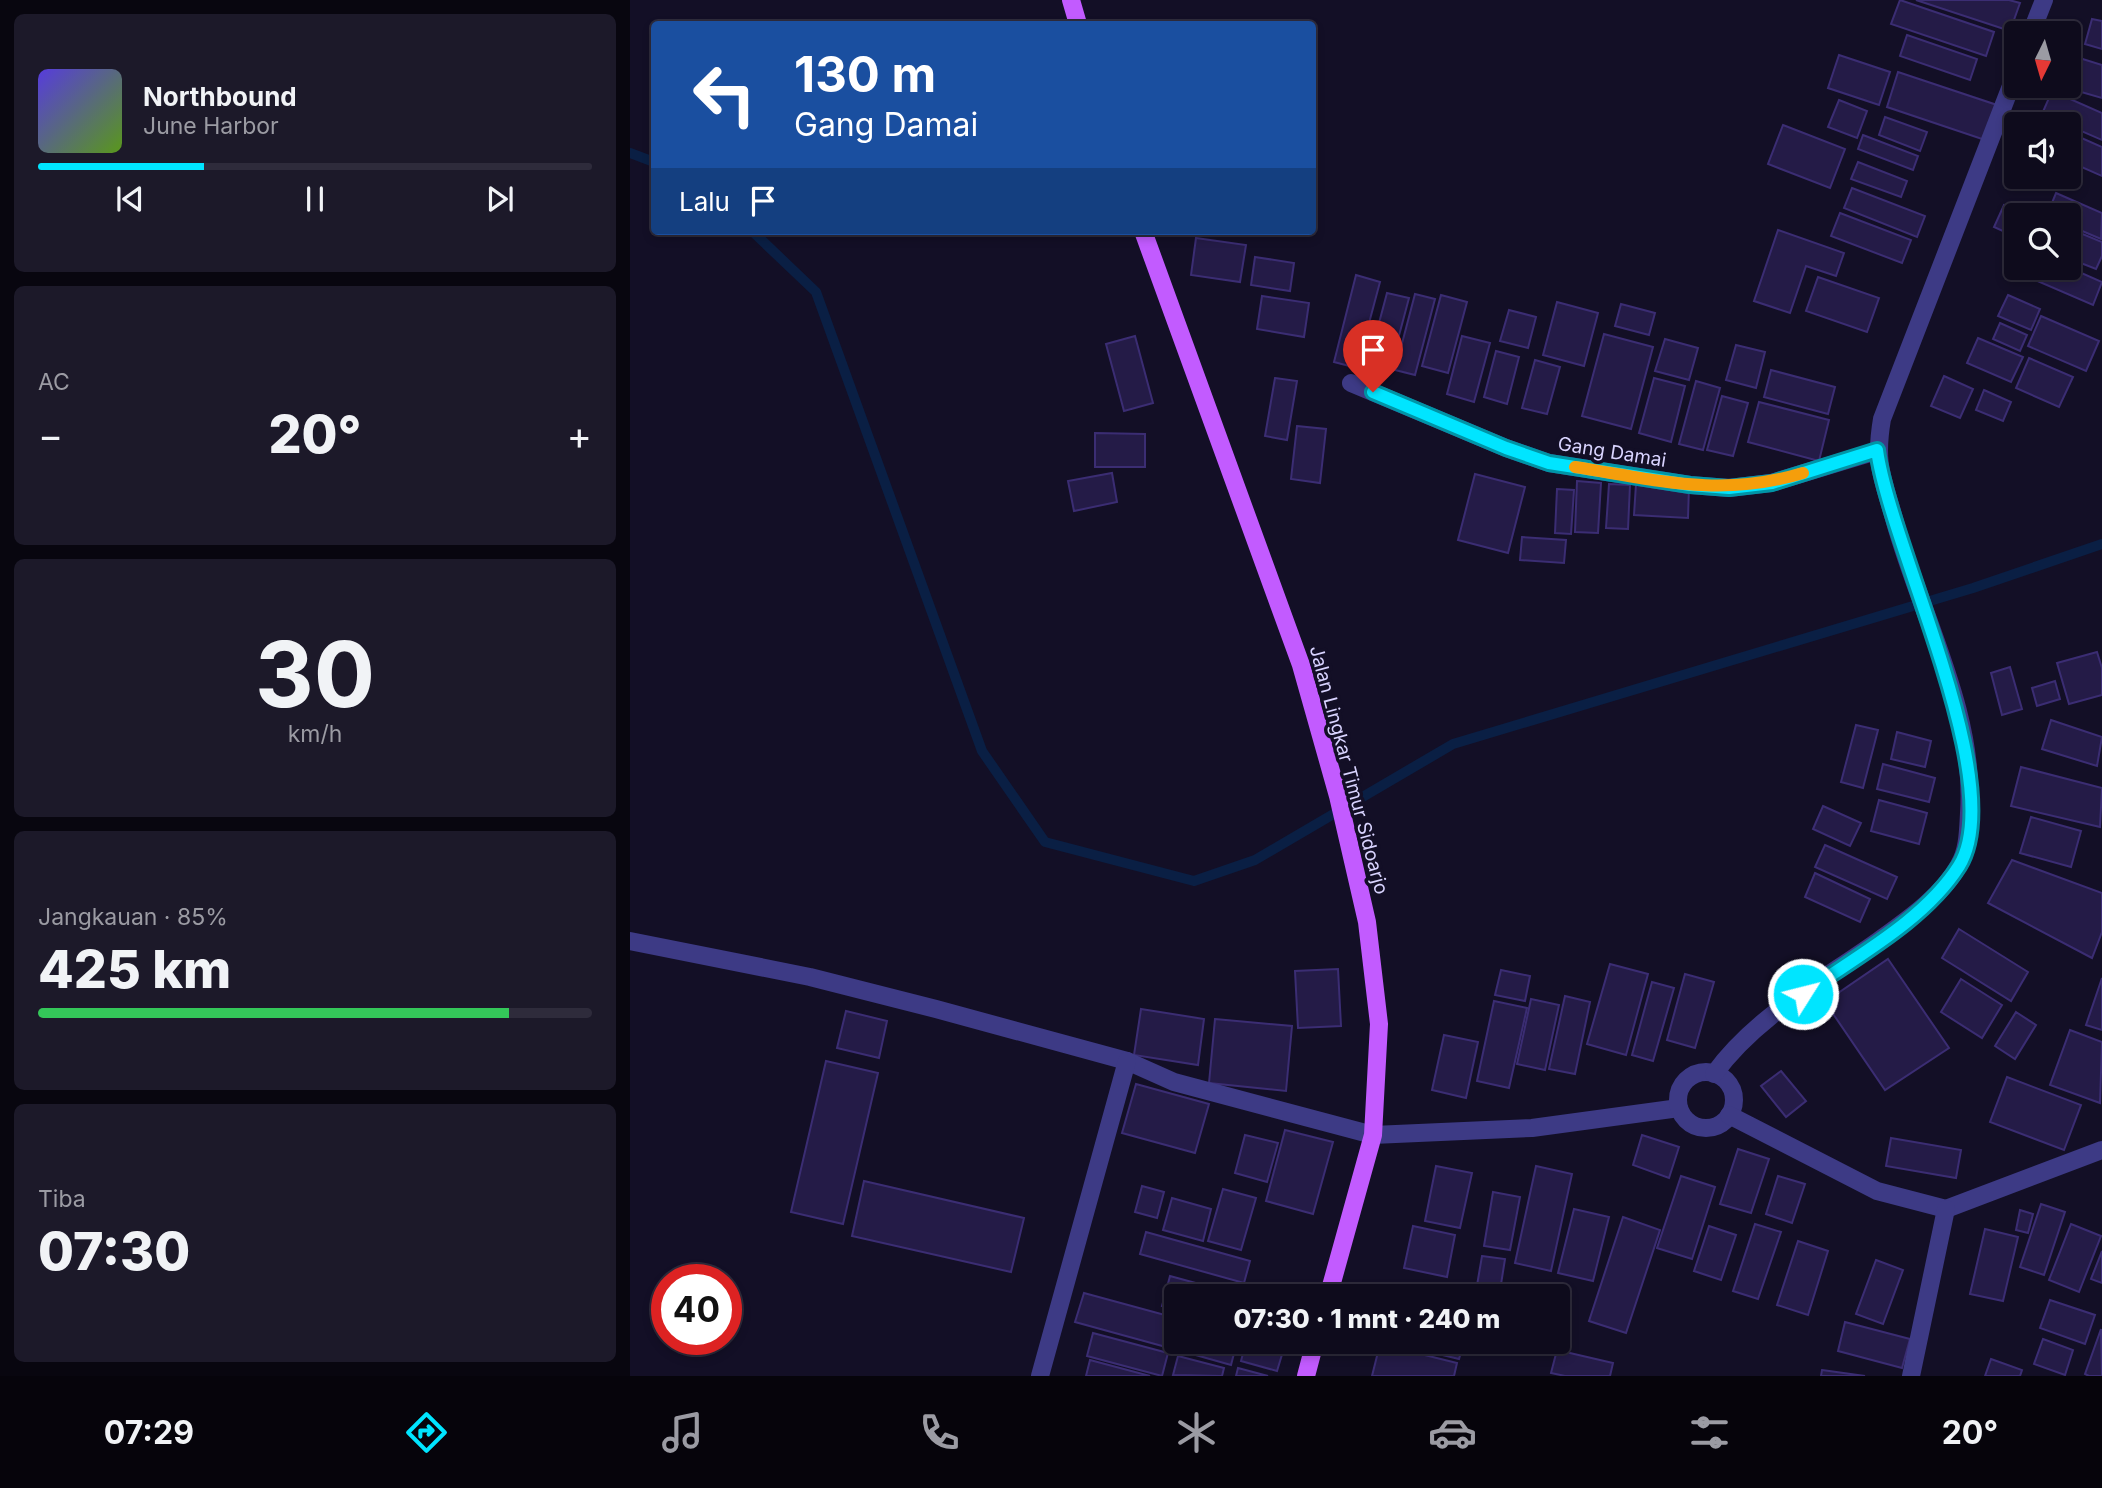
<!DOCTYPE html>
<html lang="id">
<meta charset="utf-8">
<style>
:root{--surface:#0e0b1c;--page:#1c1929;--text:#f1f3f6;--muted:#9b9ba3;--line:#2e2b3b;--accent:#00e5ff}
body{margin:0;font-family:Inter,sans-serif;background:var(--page);color:var(--text);height:100vh;display:flex;flex-direction:column;font-size:26px;white-space:nowrap}
*{box-sizing:border-box;margin:0}
p{font-size:23px;color:var(--muted)}
.icon{flex:none;width:38px;height:38px;fill:none;stroke:currentColor;stroke-width:2;stroke-linecap:round;stroke-linejoin:round}
.map{position:relative;flex:1;overflow:hidden}
.details{display:flex;flex-direction:column;gap:14px;padding:14px;background:#08060f;width:630px}
.details>*{flex:none}
.hud{position:absolute;left:21px;top:21px;width:665px;height:214px;border-radius:7px;box-shadow:0 4px 10px #0003,0 0 0 2px var(--line);background:#1a4fa0;color:#fff;overflow:hidden}
.needle{width:46px;rotate:185deg}
.fabs{position:absolute;left:1374px;top:21px;display:grid;gap:14px}
.fabs a{display:grid;place-items:center;width:77px;height:77px;border-radius:7px;background:var(--surface);box-shadow:0 4px 10px #0003,0 0 0 2px var(--line);font-size:35px}
.speed{position:absolute;left:21px;top:1264px;display:flex;gap:14px;font-size:35px;font-weight:700;text-align:center}
.speed>*{display:grid;place-content:center;width:91px;height:91px;border-radius:50%;background:var(--surface);box-shadow:0 4px 10px #0003,0 0 0 2px var(--line);line-height:1}
.speed .limit{border:10px solid #d22;background:#fff;color:#111}
.pin{position:absolute;display:grid;place-items:center;width:60px;height:60px;color:#fff;margin:-72px -30px;border-radius:50% 50% 50% 0;rotate:-45deg;box-shadow:0 0 7px #0007}
.pin .icon{rotate:45deg}
.me{position:absolute;width:77px;margin:-38px;rotate:54deg;stroke-linejoin:round;filter:drop-shadow(0 0 5px #0008)}
.turn{display:flex;align-items:center;gap:24px;height:147px;padding:0 28px;font-size:32px}
.turn .icon{width:91px;height:91px;stroke-width:2.5}
.turn b{display:block;font-size:49px;line-height:60px}
.then{display:flex;align-items:center;height:66px;padding:0 28px;background:#0003;gap:14px;font-size:26px}
.big{font-size:52px;font-weight:800;line-height:1.1}
.details .widget{flex:1;display:flex;flex-direction:column;justify-content:center;gap:10px;min-width:0;padding:0 24px;border-radius:10px;background:var(--page)}
.details .dial{align-items:center;gap:0}
.dial b{font-size:91px;line-height:1}
.song{display:flex;align-items:center;gap:21px}
.cover{width:84px;height:84px;border-radius:10px;background:linear-gradient(135deg,hsl(250 70% 55%),hsl(90 70% 35%))}
.played{height:7px;border-radius:4px;background:linear-gradient(90deg,var(--accent) 30%,var(--line) 30%)}
.keys{display:flex;justify-content:space-around;direction:ltr}
.heat{display:flex;justify-content:space-between;align-items:center;font-size:38px;direction:ltr}
.charge{height:10px;border-radius:5px;background:linear-gradient(90deg,#34c759 85%,var(--line) 0)}
.trip{position:absolute;left:534px;top:1284px;width:406px;height:70px;border-radius:7px;background:var(--surface);box-shadow:0 4px 10px #0003,0 0 0 2px var(--line);font-weight:800;line-height:70px;text-align:center}
.menu{display:flex;height:112px;justify-content:space-around;align-items:center;background:#06040b;color:var(--muted)}
.menu .icon{width:49px;height:49px}
.menu .selected{color:var(--accent)}
.menu b{font-size:32px;color:var(--text)}
main{display:flex;flex:1;min-height:0}
.map>svg:first-child{display:block}
.lines{fill:none;stroke-linecap:round;stroke-linejoin:round}
.stream{stroke:#0a1f44;stroke-width:10}
.building{fill:#241b47;stroke:#3b2d73;stroke-width:2}
.minor{stroke:#3d3a85;stroke-width:18}
.major{stroke:#c25bff;stroke-width:18}
.route-casing{stroke:#0095a6;stroke-width:18}
.route{stroke:#00e5ff;stroke-width:12}
.slow{stroke:#f59e0b;stroke-width:12}
.labels{text-anchor:middle;dominant-baseline:central;stroke-width:7;stroke-linejoin:round;paint-order:stroke}
.street-label{font-size:19px;fill:#d9d4ff;stroke:#130f26}
</style>
<main>
<section class="details">
<div class="widget">
<div class="song"><i class="cover"></i><div><b>Northbound</b><p>June Harbor</p></div></div>
<div class="played"></div>
<div class="keys"><svg class="icon" aria-label="previous" viewBox="0 0 24 24"><path d="M18 5L8 12l10 7zM5 5v14"/></svg><svg class="icon" aria-label="pause" viewBox="0 0 24 24"><path d="M8 5v14M16 5v14"/></svg><svg class="icon" aria-label="next" viewBox="0 0 24 24"><path d="M6 5l10 7-10 7zM19 5v14"/></svg></div>
</div>
<div class="widget"><p>AC</p>
<div class="heat"><a>−</a><b class="big">20°</b><a>+</a></div>
</div>
<div class="widget dial"><b>30</b><p>km/h</p></div>
<div class="widget"><p>Jangkauan · 85%</p><b class="big">425 km</b><div class="charge"></div></div>
<div class="widget"><p>Tiba</p><b class="big">07:30</b></div>
</section>
<div class="map">
<svg width="1472" height="1376" viewBox="0 0 1472 1376">
<rect width="100%" height="100%" fill="#130f26"/>
<g class="lines">
<!-- stream -->
<g class="stream">
<path d="M0 153 24 162"/>
<path d="M122 231 186 292 352 751 415 842 564 881 625 860 823 744 1343 588 1472 544"/>
</g>
</g>
<!-- building -->
<g class="building">
<path d="M1270 0 1364 32 1356 56 1261 24Z"/>
<path d="M1286 0H1379L1390 3 1380 31Z"/>
<path d="M1462 19 1472 21V49L1455 44Z"/>
<path d="M1277 35 1347 59 1340 80 1270 56Z"/>
<path d="M1209 55 1260 72 1249 105 1198 88Z"/>
<path d="M1443 56 1472 65V98L1434 87 1438 86Z"/>
<path d="M1268 72 1370 106 1358 141 1257 107Z"/>
<path d="M1422 91 1472 113V140L1412 114Z"/>
<path d="M1209 100 1237 111 1227 138 1198 127Z"/>
<path d="M1255 117 1297 132 1290 151 1249 135Z"/>
<path d="M1153 125 1215 149 1200 188 1138 164Z"/>
<path d="M1438 132 1472 147V176L1438 161Z"/>
<path d="M1233 135 1288 156 1283 170 1228 149Z"/>
<path d="M1228 162 1277 181 1271 197 1221 179Z"/>
<path d="M1222 188 1295 216 1287 237 1214 208Z"/>
<path d="M1426 193 1472 213 1471 239 1438 225V215H1417Z"/>
<path d="M1374 205 1398 215H1386V237L1364 227Z"/>
<path d="M1210 213 1281 240 1272 263 1201 236Z"/>
<path d="M1438 228 1472 242V256L1466 269 1438 258Z"/>
<path d="M1148 230 1214 253 1206 276 1176 266 1160 313 1124 301Z"/>
<path d="M566 238 616 245 610 282 561 275Z"/>
<path d="M1385 244 1386 268 1438 267 1472 282 1463 305 1375 267Z"/>
<path d="M625 257 664 263 660 291 621 285Z"/>
<path d="M726 275 750 282 727 368 704 362Z"/>
<path d="M1188 277 1249 298 1237 332 1176 311Z"/>
<path d="M757 293 779 298 759 373 737 368Z"/>
<path d="M785 294 805 299 785 375 765 370Z"/>
<path d="M811 295 837 302 818 373 792 366Z"/>
<path d="M1378 295 1410 309 1401 330 1368 316Z"/>
<path d="M632 296 679 303 674 337 627 329Z"/>
<path d="M927 302 968 313 954 366 913 355Z"/>
<path d="M991 304 1025 313 1019 335 985 326Z"/>
<path d="M879 310 906 317 898 348 870 341Z"/>
<path d="M1411 316 1469 341 1456 371 1398 346Z"/>
<path d="M1370 323 1397 335 1390 351 1363 339Z"/>
<path d="M974 334 1023 347 1001 429 952 416Z"/>
<path d="M505 336 523 403 494 411 476 344Z"/>
<path d="M832 336 860 343 844 402 817 394Z"/>
<path d="M1348 338 1393 357 1381 382 1337 363Z"/>
<path d="M1035 339 1068 348 1059 380 1025 371Z"/>
<path d="M1106 345 1135 352 1126 388 1096 380Z"/>
<path d="M866 351 889 357 877 404 854 397Z"/>
<path d="M1399 358 1443 377 1429 407 1386 388Z"/>
<path d="M905 360 930 367 917 414 892 408Z"/>
<path d="M1141 370 1205 387 1198 414 1134 397Z"/>
<path d="M1314 376 1343 389 1330 418 1301 406Z"/>
<path d="M645 378 667 381 657 440 635 436Z"/>
<path d="M1024 378 1055 386 1041 442 1009 433Z"/>
<path d="M1066 381 1090 388 1073 450 1049 444Z"/>
<path d="M1354 390 1381 402 1373 421 1346 410Z"/>
<path d="M1092 396 1118 403 1103 456 1077 450Z"/>
<path d="M1129 402 1199 420 1189 461 1118 442Z"/>
<path d="M667 426 696 429 690 483 661 479Z"/>
<path d="M465 433 515 434V467H465Z"/>
<path d="M482 473 487 502 444 511 438 481Z"/>
<path d="M845 474 895 487 878 553 828 540Z"/>
<path d="M947 481 971 483 968 533 945 532Z"/>
<path d="M979 484 1000 485 998 529 976 528Z"/>
<path d="M1006 484 1059 487 1058 518 1004 515Z"/>
<path d="M927 489 944 490 941 534 925 533Z"/>
<path d="M892 537 936 540 934 563 890 560Z"/>
<path d="M1467 652 1472 668V695L1439 704 1427 663Z"/>
<path d="M1380 667 1392 709 1372 715 1361 673Z"/>
<path d="M1425 681 1430 699 1407 706 1402 688Z"/>
<path d="M1421 720 1472 737 1467 766 1412 749Z"/>
<path d="M1226 725 1248 730 1233 788 1211 782Z"/>
<path d="M1267 732 1301 741 1295 767 1261 759Z"/>
<path d="M1253 764 1305 778 1299 802 1247 789Z"/>
<path d="M1391 767 1472 788 1470 827 1381 806Z"/>
<path d="M1249 800 1297 813 1289 844 1241 831Z"/>
<path d="M1193 806 1231 823 1220 846 1183 829Z"/>
<path d="M1401 817 1451 831 1441 867 1390 853Z"/>
<path d="M1195 845 1267 877 1257 899 1185 867Z"/>
<path d="M1382 860 1472 893V932L1462 958 1358 903Z"/>
<path d="M1185 873 1240 899 1230 922 1175 897Z"/>
<path d="M1329 929 1398 972 1381 1001 1312 958Z"/>
<path d="M1258 959 1319 1048 1255 1090 1195 1002Z"/>
<path d="M980 964 1018 974 996 1055 957 1044Z"/>
<path d="M708 969 711 1026 668 1028 665 971Z"/>
<path d="M871 970 900 976 895 1001 865 995Z"/>
<path d="M1055 974 1084 982 1065 1048 1037 1040Z"/>
<path d="M1472 978V1030L1456 1025Z"/>
<path d="M1331 979 1372 1005 1352 1038 1311 1012Z"/>
<path d="M1022 982 1044 988 1023 1061 1002 1055Z"/>
<path d="M935 996 960 1002 945 1074 919 1069Z"/>
<path d="M901 999 929 1005 915 1070 887 1064Z"/>
<path d="M864 1001 897 1008 879 1088 847 1081Z"/>
<path d="M511 1009 574 1019 568 1065 504 1055Z"/>
<path d="M216 1011 257 1021 249 1058 207 1048Z"/>
<path d="M1386 1012 1406 1025 1385 1059 1365 1046Z"/>
<path d="M585 1019 662 1026 656 1091 579 1083Z"/>
<path d="M1440 1030 1472 1042 1470 1103 1420 1085Z"/>
<path d="M814 1035 848 1042 836 1098 802 1090Z"/>
<path d="M196 1061 248 1073 213 1224 161 1212Z"/>
<path d="M1151 1071 1176 1101 1156 1117 1131 1086Z"/>
<path d="M1377 1077 1451 1105 1434 1150 1360 1122Z"/>
<path d="M506 1084 579 1104 565 1153 492 1133Z"/>
<path d="M655 1130 703 1142 683 1214 636 1201Z"/>
<path d="M615 1135 648 1143 637 1182 605 1173Z"/>
<path d="M1012 1135 1049 1147 1039 1178 1003 1165Z"/>
<path d="M1261 1138 1331 1150 1326 1178 1256 1166Z"/>
<path d="M1108 1149 1139 1159 1121 1213 1090 1204Z"/>
<path d="M806 1166 842 1173 830 1228 795 1221Z"/>
<path d="M906 1166 942 1174 921 1271 885 1263Z"/>
<path d="M1051 1176 1085 1187 1062 1259 1027 1248Z"/>
<path d="M1148 1176 1175 1184 1162 1223 1136 1214Z"/>
<path d="M234 1181 394 1218 381 1272 222 1236Z"/>
<path d="M512 1186 534 1192 527 1218 505 1212Z"/>
<path d="M593 1189 626 1198 611 1250 578 1241Z"/>
<path d="M863 1192 890 1197 880 1250 854 1246Z"/>
<path d="M542 1198 581 1209 573 1241 533 1230Z"/>
<path d="M1411 1204 1435 1212 1414 1275 1390 1267Z"/>
<path d="M944 1209 979 1217 963 1281 928 1273Z"/>
<path d="M1390 1210 1403 1214 1398 1233 1386 1230Z"/>
<path d="M993 1217 1030 1230 996 1333 959 1321Z"/>
<path d="M1125 1224 1151 1232 1128 1299 1103 1291Z"/>
<path d="M1441 1224 1471 1236 1449 1292 1419 1280Z"/>
<path d="M783 1226 825 1235 817 1277 774 1268Z"/>
<path d="M1079 1226 1106 1235 1091 1280 1064 1271Z"/>
<path d="M1355 1229 1388 1237 1373 1301 1340 1294Z"/>
<path d="M516 1232 620 1261 614 1283 510 1254Z"/>
<path d="M1168 1241 1198 1251 1178 1315 1147 1305Z"/>
<path d="M1472 1251V1283L1461 1279Z"/>
<path d="M852 1256 875 1259 869 1297H845Z"/>
<path d="M1246 1260 1273 1270 1253 1324 1226 1314Z"/>
<path d="M540 1276 617 1297H546V1310L532 1306Z"/>
<path d="M913 1286 936 1292 928 1327V1297H910Z"/>
<path d="M454 1293 546 1318V1342H556L554 1352 445 1322Z"/>
<path d="M1420 1300 1465 1315 1455 1344 1410 1328Z"/>
<path d="M1215 1322 1280 1339 1272 1368 1208 1351Z"/>
<path d="M1471 1329 1472 1376H1459L1455 1374Z"/>
<path d="M463 1333 538 1353 532 1376 457 1356Z"/>
<path d="M1413 1339 1443 1350 1435 1375 1404 1364Z"/>
<path d="M565 1342H607L601 1365 562 1354Z"/>
<path d="M616 1342H633L654 1348 647 1371 611 1361Z"/>
<path d="M759 1342H834L829 1359Z"/>
<path d="M899 1342H924L921 1351 898 1346Z"/>
<path d="M750 1344 827 1363 824 1376H742Z"/>
<path d="M927 1350 983 1363 980 1376H935L921 1373Z"/>
<path d="M548 1356 594 1368 592 1376 543 1375Z"/>
<path d="M1361 1359 1392 1370 1390 1376H1355Z"/>
<path d="M460 1360 520 1376H456Z"/>
<path d="M608 1368 638 1376H606Z"/>
<path d="M1192 1370 1235 1376H1191Z"/>
</g>
<g class="lines">
<!-- minor -->
<g class="minor">
<path d="M1401 33 1414 0"/>
<path d="M721 383 876 448 919 463 1060 485 1099 488 1141 483 1247 451"/>
<path d="M0 941 180 977 306 1009 497 1061 544 1082 743 1135 902 1128 1049 1108"/>
<circle cx="1076" cy="1100" r="28"/>
<path d="M1084 1074C1125 1017 1192 981 1248 941 1277 920 1312 896 1329 865 1338 850 1338 831 1339 813 1346 713 1291 616 1265 522 1253 478 1244 466 1252 419L1386 73"/>
<path d="M1099 1115 1247 1191 1316 1209 1472 1150"/>
<path d="M410 1376 497 1061"/>
<path d="M1281 1376 1316 1209"/>
</g>
<!-- major -->
<g class="major">
<path d="M441 0 448 24"/>
<path d="M513 231 671 665 708 796 737 922 749 1024 743 1135 698 1297"/>
<path d="M676 1376 685 1342"/>
</g>
</g>
<g class="lines">
<defs>
<path id="route" d="M743 392 876 448 919 463 1060 485 1099 488 1142 483 1247 450C1260 547 1380 784 1329 866 1294 921 1225 957 1173 994"/>
</defs>
<!-- route casing -->
<use href="#route" class="route-casing"/>
<!-- route -->
<use href="#route" class="route"/>
<!-- slow -->
<path class="slow" d="M945 467C1027 480 1091 498 1173 473"/>
</g>
<g class="labels">
<!-- street labels -->
<g class="street-label">
<text transform="translate(982 452) rotate(9)">Gang Damai</text>
<text transform="translate(719 770) rotate(75)">Jalan Lingkar Timur Sidoarjo</text>
</g>
</g>
</svg>
<div class="fabs">
<a><svg class="needle" viewBox="-14 -14 28 28"><path d="M0-13l5 13h-10z" fill="#e53935"/><path d="M0 13l5-13h-10z" fill="#9b9ba3"/></svg></a>
<a><svg class="icon" aria-label="sound" viewBox="0 0 24 24"><path d="M4 9h4l5-4v14l-5-4H4zM17 9q2 3 0 6"/></svg></a>
<a><svg class="icon" aria-label="search" viewBox="0 0 24 24"><circle cx="10" cy="10" r="6"/><path d="M15 15l6 6"/></svg></a>
</div>
<div class="speed"><div class="limit">40</div></div>
<div class="pin" style="left:743px;top:392px;background:#d93025"><svg class="icon" aria-label="arrive" viewBox="0 0 24 24"><path d="M6 21V4h12l-3 4 3 4H6"/></svg></div>
<svg class="me" style="left:1173px;top:994px" viewBox="-20 -20 40 40"><circle r="17" fill="#00e5ff" stroke="#fff" stroke-width="3"/><path d="M0-11L8 9 0 5-8 9z" fill="#fff"/></svg>
<div class="trip">07:30 · 1 mnt · 240 m</div>
<div class="hud">
<div class="turn"><svg class="icon" aria-label="left" viewBox="0 0 24 24"><path d="M17 20v-9H6M10 6l-5 5 5 5"/></svg><div><b>130 m</b>Gang Damai</div></div>
<div class="then">Lalu<svg class="icon" aria-label="arrive" viewBox="0 0 24 24"><path d="M6 21V4h12l-3 4 3 4H6"/></svg></div>
</div>
</div>
</main>
<nav class="menu">
<b>07:29</b>
<svg class="icon selected" aria-label="directions" viewBox="0 0 24 24"><path d="M12 3l9 9-9 9-9-9zM9 14v-3h6M13 9l2 2-2 2"/></svg>
<svg class="icon" aria-label="music" viewBox="0 0 24 24"><path d="M9 18V5l10-2v13"/><circle cx="6" cy="18" r="3"/><circle cx="16" cy="16" r="3"/></svg>
<svg class="icon" aria-label="phone" viewBox="0 0 24 24"><path d="M5 4h4l2 5-3 2q2 4 5 5l2-3 5 2v4C11 20 4 13 5 4z"/></svg>
<svg class="icon" aria-label="climate" viewBox="0 0 24 24"><path d="M12 3v18M4 7l16 10M4 17L20 7"/></svg>
<svg class="icon" aria-label="car" viewBox="0 0 24 24"><path d="M5 17H2v-5l4-1 3-4h7l3 4 3 1v5h-3M9 17h6M6 11h13"/><circle cx="7" cy="17" r="2"/><circle cx="17" cy="17" r="2"/></svg>
<svg class="icon" aria-label="filters" viewBox="0 0 24 24"><path d="M4 7h16M4 17h16"/><circle cx="9" cy="7" r="2"/><circle cx="15" cy="17" r="2"/></svg>
<b>20°</b>
</nav>
